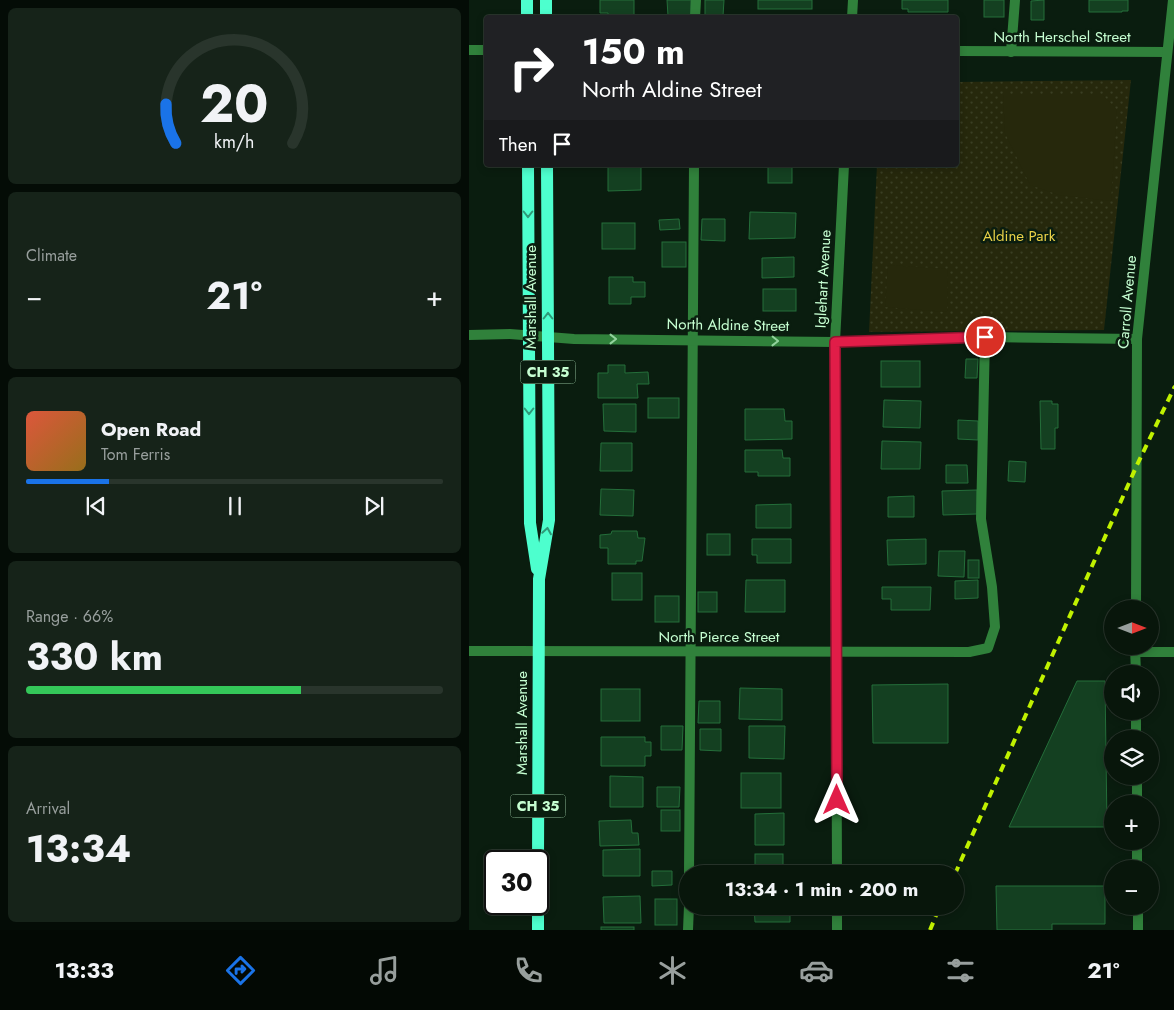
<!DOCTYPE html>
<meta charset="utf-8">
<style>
:root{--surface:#08160b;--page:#162319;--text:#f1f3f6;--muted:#989f9d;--line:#29352c;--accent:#1a73e8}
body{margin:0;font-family:Jost,sans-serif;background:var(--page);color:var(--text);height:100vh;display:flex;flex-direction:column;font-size:19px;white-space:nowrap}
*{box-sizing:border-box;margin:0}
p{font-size:16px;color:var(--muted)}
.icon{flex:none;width:28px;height:28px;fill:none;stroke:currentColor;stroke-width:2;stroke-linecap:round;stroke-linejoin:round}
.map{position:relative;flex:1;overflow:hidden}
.sheet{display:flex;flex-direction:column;gap:8px;padding:8px;background:#040c06;width:469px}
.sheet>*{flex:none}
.hud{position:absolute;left:15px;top:15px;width:475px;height:152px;border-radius:5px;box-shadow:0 2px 8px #0003,0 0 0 1px var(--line);background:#202124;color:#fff;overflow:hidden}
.needle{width:32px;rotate:90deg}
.controls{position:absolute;left:635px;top:600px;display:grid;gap:10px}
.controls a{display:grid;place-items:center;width:55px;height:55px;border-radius:50%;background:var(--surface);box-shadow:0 2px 8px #0003,0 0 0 1px var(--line);font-size:25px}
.speed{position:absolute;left:15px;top:850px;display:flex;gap:10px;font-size:25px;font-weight:700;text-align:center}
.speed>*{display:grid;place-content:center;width:65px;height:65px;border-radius:50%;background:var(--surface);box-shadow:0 2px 8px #0003,0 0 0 1px var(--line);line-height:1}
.speed .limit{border:2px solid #111;border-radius:8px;background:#fff;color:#111}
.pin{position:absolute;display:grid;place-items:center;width:42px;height:42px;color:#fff;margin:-21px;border:2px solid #fff;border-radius:50%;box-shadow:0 1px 5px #0007}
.me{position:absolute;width:55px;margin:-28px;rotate:0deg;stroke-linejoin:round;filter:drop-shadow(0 0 4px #0008)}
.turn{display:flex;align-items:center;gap:18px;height:105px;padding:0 15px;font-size:22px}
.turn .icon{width:65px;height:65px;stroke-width:2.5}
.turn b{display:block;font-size:35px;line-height:42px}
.then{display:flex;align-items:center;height:48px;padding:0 15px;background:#0003;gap:10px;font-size:19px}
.big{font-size:38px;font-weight:700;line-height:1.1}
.sheet .tile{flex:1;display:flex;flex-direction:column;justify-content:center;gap:8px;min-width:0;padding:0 18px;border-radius:8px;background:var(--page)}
.sheet .dial{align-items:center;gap:0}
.dial svg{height:130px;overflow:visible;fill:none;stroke:var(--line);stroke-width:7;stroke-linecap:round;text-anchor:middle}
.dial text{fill:var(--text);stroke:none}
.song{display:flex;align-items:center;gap:15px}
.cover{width:60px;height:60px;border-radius:8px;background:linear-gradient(135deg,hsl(10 70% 55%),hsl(40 70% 35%))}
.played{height:5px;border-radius:2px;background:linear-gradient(90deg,var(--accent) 20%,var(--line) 20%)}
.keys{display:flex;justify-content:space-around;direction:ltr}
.heat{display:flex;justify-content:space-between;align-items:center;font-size:28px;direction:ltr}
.charge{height:8px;border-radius:4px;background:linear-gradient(90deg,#34c759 66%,var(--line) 0)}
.trip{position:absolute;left:210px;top:865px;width:285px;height:50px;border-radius:25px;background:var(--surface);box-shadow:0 2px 8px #0003,0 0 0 1px var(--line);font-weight:700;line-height:50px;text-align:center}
.menu{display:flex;height:80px;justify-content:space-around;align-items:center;background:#030904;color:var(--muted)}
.menu .icon{width:35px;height:35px}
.menu .selected{color:var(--accent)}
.menu b{font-size:22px;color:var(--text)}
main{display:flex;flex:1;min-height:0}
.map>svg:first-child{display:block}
.grass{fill:url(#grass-dots)}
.garden{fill:#26280c}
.building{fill:#144021;stroke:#246e3a}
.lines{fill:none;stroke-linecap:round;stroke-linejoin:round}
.service{stroke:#30813b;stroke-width:10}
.minor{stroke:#30813b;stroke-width:10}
.primary{stroke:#4dffce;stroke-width:12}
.rail{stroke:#c0f100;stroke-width:4;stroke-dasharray:8 6;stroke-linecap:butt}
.oneway{stroke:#2f9978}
.oneway2{stroke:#92d39d}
.route-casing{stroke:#92132f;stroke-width:12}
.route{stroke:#e11d48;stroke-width:9}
.labels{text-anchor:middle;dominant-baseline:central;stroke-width:5;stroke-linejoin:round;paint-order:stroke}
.shield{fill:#0a1d0f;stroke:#8ebb98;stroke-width:1}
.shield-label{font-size:14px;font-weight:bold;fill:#c6ffd2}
.street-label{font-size:15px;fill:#c6ffd2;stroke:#0a1d0f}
.park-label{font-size:15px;fill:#e9d148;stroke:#0a1d0f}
</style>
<main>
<section class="sheet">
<div class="tile dial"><svg viewBox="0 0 100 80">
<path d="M14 69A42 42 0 1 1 86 69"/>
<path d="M14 69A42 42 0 0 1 8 45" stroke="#1a73e8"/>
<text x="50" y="56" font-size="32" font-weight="700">20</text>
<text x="50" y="72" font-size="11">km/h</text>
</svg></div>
<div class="tile"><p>Climate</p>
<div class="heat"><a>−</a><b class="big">21°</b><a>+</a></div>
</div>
<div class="tile">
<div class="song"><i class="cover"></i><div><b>Open Road</b><p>Tom Ferris</p></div></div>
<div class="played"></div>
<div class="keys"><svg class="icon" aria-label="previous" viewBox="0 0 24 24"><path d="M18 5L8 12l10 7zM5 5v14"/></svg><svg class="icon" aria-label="pause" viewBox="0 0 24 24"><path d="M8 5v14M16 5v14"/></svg><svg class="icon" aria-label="next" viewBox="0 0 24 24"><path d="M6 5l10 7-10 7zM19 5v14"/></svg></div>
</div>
<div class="tile"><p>Range · 66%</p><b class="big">330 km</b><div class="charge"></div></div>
<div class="tile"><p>Arrival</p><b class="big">13:34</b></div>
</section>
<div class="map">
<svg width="706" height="930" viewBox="0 0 706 930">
<defs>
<pattern id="grass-dots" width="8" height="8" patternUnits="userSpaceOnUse" patternTransform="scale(1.25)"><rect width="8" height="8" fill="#26280c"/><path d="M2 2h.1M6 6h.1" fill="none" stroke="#3a3e23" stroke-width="1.8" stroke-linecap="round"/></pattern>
</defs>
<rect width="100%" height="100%" fill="#0a1d0f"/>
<!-- grass -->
<path class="grass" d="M662 80 635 330 400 332 408 165H488V82Z"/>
<!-- garden -->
<g class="garden">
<path d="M534 95H634L648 110 642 201 590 195 561 185 536 133Z"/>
<path d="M419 265 479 269 478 312 416 307Z"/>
</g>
<!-- building -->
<g class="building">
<path d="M131 0H165V16H139V13H131Z"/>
<path d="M198 0H222V15L199 16Z"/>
<path d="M236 0H255L254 16H236Z"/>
<rect x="289" y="0" width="54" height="9"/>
<path d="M433 0H479V12H439V9H433Z"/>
<rect x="515" y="0" width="20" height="17"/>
<path d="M575 0V20H562V1Z"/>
<path d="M620 0H659V11H653V12H620Z"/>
<path d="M139 165H172V190L139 191Z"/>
<rect x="299" y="165" width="24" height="18"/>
<path d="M281 212 327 213 326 238 280 239Z"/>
<path d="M210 219 211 229 191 230 190 220Z"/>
<path d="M233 219H256V241L232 240Z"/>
<rect x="133" y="223" width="33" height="26"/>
<rect x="193" y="242" width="24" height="25"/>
<path d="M325 257V277L293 278V258Z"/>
<path d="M140 277H164V282H176V297H162V304H140Z"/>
<rect x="294" y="289" width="33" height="22"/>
<path d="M497 359H509L508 378H496Z"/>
<rect x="412" y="361" width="39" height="26"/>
<path d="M139 365H156V373L179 372 180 384H168L169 398H129V373H139Z"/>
<rect x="179" y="398" width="31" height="20"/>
<path d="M415 400 452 401 451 428 414 427Z"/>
<path d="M571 401H583V404H589V428H586V449H572Z"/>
<path d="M134 404H167V432L135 431Z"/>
<path d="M276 409H315L316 421H323V439L276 440Z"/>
<path d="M489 420 509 421V440L489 439Z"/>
<path d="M413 441 452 442 451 469H412Z"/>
<path d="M132 443H163V471H131Z"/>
<path d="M276 450H313L314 458H321V476H289V472H276Z"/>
<path d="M540 461 557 462 556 482 539 481Z"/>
<path d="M477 465H498L499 483H477Z"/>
<path d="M132 489 165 490 164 516 131 515Z"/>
<path d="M508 490V514L474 515 473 491Z"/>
<path d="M445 496V517H419V497Z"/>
<path d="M322 504V528H287V505Z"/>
<path d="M143 531H168L169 538H176L173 561H167V564H139V548H131V535L142 534Z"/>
<rect x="238" y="534" width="23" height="21"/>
<path d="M283 539H322V563H288V555H283Z"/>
<path d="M457 539V564L419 565 418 540Z"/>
<path d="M470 551H496L495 577 469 576Z"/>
<rect x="499" y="560" width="11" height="18"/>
<rect x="143" y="573" width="30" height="27"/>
<path d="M277 580H316V612H276Z"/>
<path d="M509 580V598L486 599V581Z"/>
<path d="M413 587H462L461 610H422V599H413Z"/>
<rect x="229" y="592" width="19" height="20"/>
<rect x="186" y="596" width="24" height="26"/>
<path d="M608 681H636L638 827H540Z"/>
<path d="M479 684V743H404L403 685Z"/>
<path d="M271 688 313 689V720L270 719Z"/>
<rect x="132" y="689" width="39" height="32"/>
<path d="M230 701H251V723H229Z"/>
<path d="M192 726H214L213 750H192Z"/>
<path d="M280 726H316L315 759 280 758Z"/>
<path d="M231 729H252V751L231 750Z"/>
<path d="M132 737H176V742H182V756H176V766H132Z"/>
<rect x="272" y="773" width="40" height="35"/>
<path d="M141 776 174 777V807H141Z"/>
<path d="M188 787H211L210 807H188Z"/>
<rect x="192" y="810" width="19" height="21"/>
<path d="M315 813V845H286V814Z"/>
<path d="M162 820 163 833H169L170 845 131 846 130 821Z"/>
<path d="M171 849V876H134V850Z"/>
<rect x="286" y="854" width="28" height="20"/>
<path d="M183 871H203V885L183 886Z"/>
<path d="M527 886H636V924H583V930H528Z"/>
<path d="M171 896 172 923H135L134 897Z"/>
<rect x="186" y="899" width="22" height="26"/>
<path d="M285 906H321V922H286Z"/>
<rect x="132" y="927" width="33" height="3"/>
</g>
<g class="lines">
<!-- service -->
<g class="service">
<path d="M226 18 227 0"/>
<path d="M542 52 546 0"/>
<path d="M500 652 519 648 526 627 523 587 512 519 516 337"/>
<path d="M220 874C220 637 225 401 225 165"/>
<path d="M219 930 220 906"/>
</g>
<!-- minor -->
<g class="minor">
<path d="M383 18 384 0"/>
<path d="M0 50H18"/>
<path d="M488 51 698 52"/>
<path d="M0 335 41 334 105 339 366 342 516 337 668 339"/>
<path d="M667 609 668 339 704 0"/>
<path d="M666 647 667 674"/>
<path d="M0 651 500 652"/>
<path d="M666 652H706"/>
<path d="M667 711V739"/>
<path d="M668 776V804"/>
<path d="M668 841V869"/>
<path d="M368 874 366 342 375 165"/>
<path d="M368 906V930"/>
<path d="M669 906V930"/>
</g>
<!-- primary -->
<g class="primary">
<path d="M58 0V18"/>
<path d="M77 0V18"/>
<path d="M59 165 61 523 68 569"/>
<path d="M69 866 70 579 80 520 78 165"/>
<path d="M69 930V904"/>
</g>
<!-- rail -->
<g class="rail">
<path d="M486 874 668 465 706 386"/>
<path d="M461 930 471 906"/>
</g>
</g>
<!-- one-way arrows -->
<defs><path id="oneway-chevron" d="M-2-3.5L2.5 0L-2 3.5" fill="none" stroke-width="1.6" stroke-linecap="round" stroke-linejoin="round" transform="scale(1.25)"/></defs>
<g class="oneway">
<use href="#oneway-chevron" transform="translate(59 214) rotate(90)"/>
<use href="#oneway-chevron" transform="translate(79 316) rotate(-90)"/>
<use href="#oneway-chevron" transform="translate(60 411) rotate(90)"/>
<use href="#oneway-chevron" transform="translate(78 531) rotate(-81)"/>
</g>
<g class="oneway2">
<use href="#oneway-chevron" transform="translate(144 339)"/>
<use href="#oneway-chevron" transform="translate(306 341) rotate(1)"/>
</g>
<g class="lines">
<defs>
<path id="route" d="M368 800 366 342 516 337"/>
</defs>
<!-- route casing -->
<use href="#route" class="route-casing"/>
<!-- route -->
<use href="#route" class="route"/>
</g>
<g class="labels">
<!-- shield labels -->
<g class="shield">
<rect x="51.5" y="360.5" width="55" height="23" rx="4"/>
<rect x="41.5" y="794.5" width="55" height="23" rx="4"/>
</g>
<g class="shield-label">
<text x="79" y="372">CH 35</text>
<text x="69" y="806">CH 35</text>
</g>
<!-- street labels -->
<g class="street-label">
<text x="593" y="37">North Herschel Street</text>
<text transform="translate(354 279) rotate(-87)">Iglehart Avenue</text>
<text transform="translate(62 297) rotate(-90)">Marshall Avenue</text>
<text transform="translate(658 302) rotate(-85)">Carroll Avenue</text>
<text transform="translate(259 325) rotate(1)">North Aldine Street</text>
<text x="250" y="637">North Pierce Street</text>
<text transform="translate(53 723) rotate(-90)">Marshall Avenue</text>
</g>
<!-- park labels -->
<g class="park-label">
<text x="550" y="236">Aldine Park</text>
</g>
</g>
</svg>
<div class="controls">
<a><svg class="needle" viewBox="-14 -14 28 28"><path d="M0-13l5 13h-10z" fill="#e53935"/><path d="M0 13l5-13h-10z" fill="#989f9d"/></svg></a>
<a><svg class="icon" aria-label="sound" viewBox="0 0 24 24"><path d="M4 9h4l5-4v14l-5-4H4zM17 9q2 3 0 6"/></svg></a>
<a><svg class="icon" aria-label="layers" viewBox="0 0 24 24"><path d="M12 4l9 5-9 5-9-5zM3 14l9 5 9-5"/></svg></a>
<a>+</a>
<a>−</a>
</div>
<div class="speed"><div class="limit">30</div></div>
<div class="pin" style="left:516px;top:337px;background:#d93025"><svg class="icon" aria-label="arrive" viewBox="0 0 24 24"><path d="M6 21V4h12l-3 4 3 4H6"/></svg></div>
<svg class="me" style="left:368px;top:800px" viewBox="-20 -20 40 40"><path d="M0-17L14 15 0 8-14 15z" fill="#e11d48" stroke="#fff" stroke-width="4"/></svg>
<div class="trip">13:34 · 1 min · 200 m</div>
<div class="hud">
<div class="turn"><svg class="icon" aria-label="right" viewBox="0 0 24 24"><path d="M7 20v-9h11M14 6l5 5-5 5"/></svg><div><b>150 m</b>North Aldine Street</div></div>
<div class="then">Then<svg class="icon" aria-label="arrive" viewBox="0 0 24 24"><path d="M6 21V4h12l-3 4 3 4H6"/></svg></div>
</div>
</div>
</main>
<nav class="menu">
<b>13:33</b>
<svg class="icon selected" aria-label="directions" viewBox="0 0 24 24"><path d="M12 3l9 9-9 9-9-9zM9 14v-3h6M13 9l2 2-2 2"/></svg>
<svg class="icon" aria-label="music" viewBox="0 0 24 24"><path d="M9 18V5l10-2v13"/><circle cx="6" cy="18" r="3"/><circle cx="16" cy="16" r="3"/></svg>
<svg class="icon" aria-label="phone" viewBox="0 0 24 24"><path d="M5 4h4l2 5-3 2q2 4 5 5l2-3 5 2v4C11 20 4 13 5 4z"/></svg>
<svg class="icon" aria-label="climate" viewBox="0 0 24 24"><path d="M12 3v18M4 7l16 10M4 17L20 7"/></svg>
<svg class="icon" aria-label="car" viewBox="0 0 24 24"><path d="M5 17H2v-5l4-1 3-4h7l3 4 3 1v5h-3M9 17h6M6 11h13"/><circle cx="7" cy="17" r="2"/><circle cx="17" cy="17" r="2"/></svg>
<svg class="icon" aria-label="filters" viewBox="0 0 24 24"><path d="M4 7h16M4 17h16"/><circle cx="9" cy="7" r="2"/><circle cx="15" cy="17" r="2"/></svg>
<b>21°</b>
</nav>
